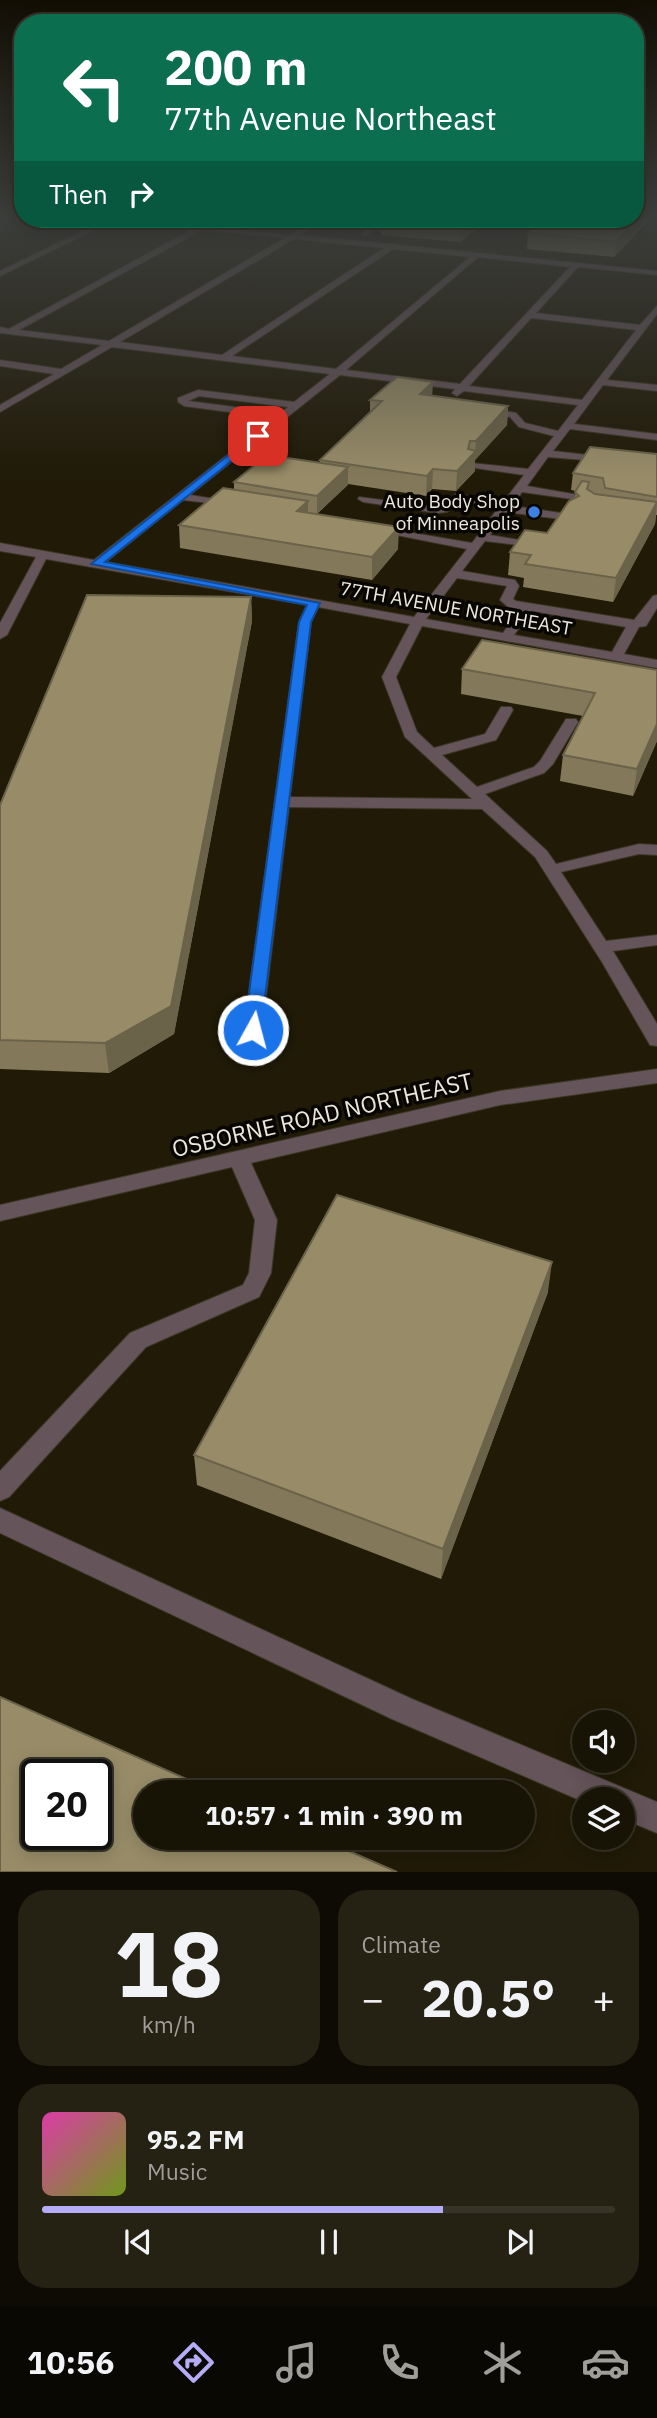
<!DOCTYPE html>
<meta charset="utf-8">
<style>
:root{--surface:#181405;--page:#252113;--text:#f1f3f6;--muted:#9f9e9a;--line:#363327;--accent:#b5acf8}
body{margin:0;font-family:"IBM Plex Sans",sans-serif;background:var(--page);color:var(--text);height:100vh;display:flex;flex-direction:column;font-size:26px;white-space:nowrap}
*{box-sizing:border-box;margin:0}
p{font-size:23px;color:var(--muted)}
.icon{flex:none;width:38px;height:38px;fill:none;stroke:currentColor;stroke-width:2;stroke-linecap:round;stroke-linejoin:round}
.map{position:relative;height:1872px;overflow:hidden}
.drawer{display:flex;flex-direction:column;gap:18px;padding:18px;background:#0d0b03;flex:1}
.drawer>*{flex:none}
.guide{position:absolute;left:14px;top:14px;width:630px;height:214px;border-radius:28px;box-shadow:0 4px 18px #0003,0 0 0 2px var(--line);background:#0b6e4f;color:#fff;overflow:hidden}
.controls{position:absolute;left:572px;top:1710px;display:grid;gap:14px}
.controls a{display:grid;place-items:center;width:63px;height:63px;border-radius:50%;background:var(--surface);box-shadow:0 4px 18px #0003,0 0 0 2px var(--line);font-size:35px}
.speed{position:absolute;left:21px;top:1759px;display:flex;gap:14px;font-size:35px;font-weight:700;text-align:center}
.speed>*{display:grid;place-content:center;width:91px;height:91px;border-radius:50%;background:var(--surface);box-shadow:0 4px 18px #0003,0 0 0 2px var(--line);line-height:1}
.speed .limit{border:4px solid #111;border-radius:10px;background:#fff;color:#111}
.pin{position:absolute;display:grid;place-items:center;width:60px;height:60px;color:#fff;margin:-30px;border-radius:14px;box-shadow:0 4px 10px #0006}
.me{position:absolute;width:77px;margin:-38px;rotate:7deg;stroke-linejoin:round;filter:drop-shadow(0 0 5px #0008)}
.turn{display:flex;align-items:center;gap:24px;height:147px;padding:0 35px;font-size:32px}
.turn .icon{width:91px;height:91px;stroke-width:2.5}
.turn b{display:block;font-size:49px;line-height:60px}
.then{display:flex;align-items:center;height:66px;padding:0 35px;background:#0003;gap:14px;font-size:26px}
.big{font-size:52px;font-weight:700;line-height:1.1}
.drawer .tile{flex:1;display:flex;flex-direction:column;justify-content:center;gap:10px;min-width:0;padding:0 24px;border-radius:28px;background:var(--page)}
.drawer .dial{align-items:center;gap:0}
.dial b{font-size:91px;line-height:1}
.song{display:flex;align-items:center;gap:21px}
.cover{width:84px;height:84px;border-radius:10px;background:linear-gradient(135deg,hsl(320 70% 55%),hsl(80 70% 35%))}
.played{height:7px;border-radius:4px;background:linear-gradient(90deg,var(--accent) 70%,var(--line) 70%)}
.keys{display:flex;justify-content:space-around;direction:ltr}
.heat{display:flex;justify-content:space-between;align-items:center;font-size:38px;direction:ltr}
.drawer .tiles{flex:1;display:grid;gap:18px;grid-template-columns:1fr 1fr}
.tile:last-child{grid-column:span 2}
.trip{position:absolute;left:133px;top:1780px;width:402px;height:70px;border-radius:35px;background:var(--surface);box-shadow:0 4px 18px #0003,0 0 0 2px var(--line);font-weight:700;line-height:70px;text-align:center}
.dock{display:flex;height:112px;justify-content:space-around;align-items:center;background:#0a0802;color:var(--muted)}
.dock .icon{width:49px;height:49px}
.dock .active{color:var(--accent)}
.dock b{font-size:32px;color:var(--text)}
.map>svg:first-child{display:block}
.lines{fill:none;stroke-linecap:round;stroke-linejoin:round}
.minor-casing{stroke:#3c3725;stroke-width:2}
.minor{fill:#65545a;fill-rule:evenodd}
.wall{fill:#837859}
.shaded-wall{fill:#6a6249}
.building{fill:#988c68;stroke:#6a6249;stroke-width:2;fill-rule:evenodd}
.route{fill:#1a73e8;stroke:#114b97;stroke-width:2}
.shop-dot{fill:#3f7fe0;stroke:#080602;stroke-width:2.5}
.labels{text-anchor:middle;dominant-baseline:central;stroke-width:7;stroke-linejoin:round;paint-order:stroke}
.far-poi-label{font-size:19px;fill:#ebe8db;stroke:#080602;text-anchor:end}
.far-street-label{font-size:19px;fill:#ebe8db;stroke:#080602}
.street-label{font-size:23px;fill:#ebe8db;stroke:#080602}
</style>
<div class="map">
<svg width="657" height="1872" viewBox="0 0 657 1872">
<rect width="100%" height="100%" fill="#201a07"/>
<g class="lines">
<defs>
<g id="minor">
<path d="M107 219 291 235 319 219H326L300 235 657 271V275L578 267 536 313 640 325 657 306V314L607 380 657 385V391L603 385 574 424 657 434V440L570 429 553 451 606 457 610 458V462L548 457 527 486 596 498 600 499V503L522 492 513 506 568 514 574 517 568 520 507 512 490 535 543 544V548L485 541 462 571 515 580 519 586 513 599 516 601 634 620 653 596 657 595V608L646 626 639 627 624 654 657 660V668L422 626 396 677 417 732 434 748 485 734 501 707H511L513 710 496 740 442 755 477 787 534 767 540 761 566 719H576L578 722 553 764 544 773 485 794 547 851 556 864 639 844 657 845V855L639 854 561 872 606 941 657 935V945L613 951 657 1024V1046L650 1045 602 962 535 857 482 809 289 807 262 1030 253 1036 246 1034 244 1030 299 622 307 605 46 559 7 635 0 639V623L36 557 0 551V543L94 560 274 418 184 406 178 402V398L198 390 294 402 330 374 112 347 0 412V405L54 374 0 366V360L61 369 102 345 0 333V327L9 329 193 229 113 221 0 276V271ZM202 230 285 238 109 341 19 330ZM294 239 384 248 222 355 120 342ZM393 249 470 257 336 369 232 356ZM478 257 570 267 460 384 346 370ZM531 318 636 330 582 400 469 386ZM340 375 455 389 452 393 457 396 464 391 578 405 558 431 525 423 516 413 482 407V411L510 417 519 427 554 436 528 469 471 463V467L475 468 524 475 504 501 456 494 437 507 359 497 358 499 363 502 437 513 447 512 459 501 499 507 472 543 372 526 370 528 376 531 467 549 414 617 106 562 183 500 235 506V502L190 495ZM199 396 288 407 281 413 188 401ZM457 578 507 586 500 600 508 607 520 609 503 633 426 619ZM318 607 410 624 382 677 405 737 472 799 290 797 311 622ZM532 611 626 627 612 652 514 635Z"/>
<path d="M383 219H390L367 235H363V233Z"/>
<path d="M657 1069V1083L500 1105 251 1163 277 1220 271 1273 259 1297 146 1347 9 1497 0 1501V1471L130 1333 243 1285 249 1273 255 1220 232 1167 0 1221V1205L500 1091Z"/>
<path d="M0 1508 412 1699 657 1802V1833L623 1819V1799H584V1802L392 1719 0 1533Z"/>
</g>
</defs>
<!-- minor casing -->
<use href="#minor" class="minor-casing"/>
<!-- minor -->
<use href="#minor" class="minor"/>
</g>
<!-- wall -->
<g class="wall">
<path d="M635 217H652L614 257 527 249 528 233Z"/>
<path d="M381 219H490L460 242 381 235Z"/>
<path d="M433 396 508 406 507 425 475 460V471L456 491 432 489 426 496 348 484 317 514 398 549 372 580 180 548 179 525 234 489V482L320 463V460L370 413V400Z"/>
<path d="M657 454V515H656L655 524 613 602 523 587 524 578 508 575 510 552 547 533 575 498 576 491 571 490 573 473Z"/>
<path d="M251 597 252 621 174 1034 109 1073 0 1069V805Z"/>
<path d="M462 669 657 670V741L633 796 560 781 563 755 583 716 461 694Z"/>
<path d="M548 1292 441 1579 197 1485 194 1455Z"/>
</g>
<!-- shaded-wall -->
<g class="shaded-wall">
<path d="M639 217H652L614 257 616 242Z"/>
<path d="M471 219H490L460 242V227Z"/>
<path d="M433 382 432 400 420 394Z"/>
<path d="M508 406 507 425 475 460V471L456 491 457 471 468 449 470 441 469 458 475 452 476 441Z"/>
<path d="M348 467V485L317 514V496Z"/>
<path d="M433 469 432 489 426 496 427 476Z"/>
<path d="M308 501V523L297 511Z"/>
<path d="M657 504 655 524 613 602 616 578Z"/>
<path d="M399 527 398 549 372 580V557Z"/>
<path d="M251 597 252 621 174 1034 109 1073 105 1043Z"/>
<path d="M657 724V741L633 796 637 769Z"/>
<path d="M552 1262 548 1292 441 1579 443 1549Z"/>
</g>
<!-- building -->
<g class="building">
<path d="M635 217H639L616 242 528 233 546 219H635Z"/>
<path d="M381 219H471L460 227Z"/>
<path d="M397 377 433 382 420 394 508 406 476 441H470L468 449 476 451 457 471 433 469 427 476 320 460 382 401 370 400Z"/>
<path d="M590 447 657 454V497L605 488 603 478 573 473Z"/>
<path d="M267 455 348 467 317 496 234 482Z"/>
<path d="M582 481 589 482 587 489 595 494 657 502 616 578 525 564 531 555 510 552 525 530 547 533 569 501 579 496 575 492Z"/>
<path d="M223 488 308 501 297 511 399 527 372 557 179 525Z"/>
<path d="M87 595 251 597 171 1006 105 1043 0 1040V805Z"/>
<path d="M482 640 657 670V724L637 769 563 755 595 693 462 669Z"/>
<path d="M337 1195 552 1262 443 1549 194 1455Z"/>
<path d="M0 1697 216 1792H145V1838H319L397 1872H0ZM37 1774H96V1834H37Z"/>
</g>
<!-- sky -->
<linearGradient id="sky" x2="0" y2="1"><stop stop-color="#120e04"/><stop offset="0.45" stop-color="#3c3e3c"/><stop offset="1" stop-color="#3c3e3c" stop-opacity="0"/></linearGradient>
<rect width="657" height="479" fill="url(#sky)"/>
<!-- route -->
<path class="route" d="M255 434 263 436 105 562 320 603 311 622 261 1030 253 1036 244 1030 299 622 307 605 91 564Z"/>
<!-- markers -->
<circle class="shop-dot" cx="534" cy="512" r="7"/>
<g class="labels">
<!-- far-poi labels -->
<g class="far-poi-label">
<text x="520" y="501">Auto Body Shop<tspan x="520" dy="22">of Minneapolis</tspan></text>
</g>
<!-- far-street labels -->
<g class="far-street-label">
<text transform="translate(456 608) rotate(10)">77TH AVENUE NORTHEAST</text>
</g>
<!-- street labels -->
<g class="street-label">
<text transform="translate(322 1114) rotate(-13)">OSBORNE ROAD NORTHEAST</text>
</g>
</g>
</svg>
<div class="controls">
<a><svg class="icon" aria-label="sound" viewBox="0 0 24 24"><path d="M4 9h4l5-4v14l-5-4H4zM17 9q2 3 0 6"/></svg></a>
<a><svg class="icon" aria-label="layers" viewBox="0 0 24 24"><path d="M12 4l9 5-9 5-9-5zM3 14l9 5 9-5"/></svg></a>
</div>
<div class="speed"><div class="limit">20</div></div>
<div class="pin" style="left:258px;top:436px;background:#d93025"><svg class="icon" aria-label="arrive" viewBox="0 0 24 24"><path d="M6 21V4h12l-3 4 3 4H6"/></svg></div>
<svg class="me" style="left:253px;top:1030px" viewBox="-20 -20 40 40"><circle r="17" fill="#1a73e8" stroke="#fff" stroke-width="3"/><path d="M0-11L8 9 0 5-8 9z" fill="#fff"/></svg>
<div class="trip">10:57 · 1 min · 390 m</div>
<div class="guide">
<div class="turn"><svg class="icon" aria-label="left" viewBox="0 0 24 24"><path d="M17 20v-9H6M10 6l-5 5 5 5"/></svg><div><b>200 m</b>77th Avenue Northeast</div></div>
<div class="then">Then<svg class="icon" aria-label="right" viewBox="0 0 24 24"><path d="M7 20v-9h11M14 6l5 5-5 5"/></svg></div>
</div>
</div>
<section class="drawer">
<div class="tiles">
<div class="tile dial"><b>18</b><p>km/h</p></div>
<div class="tile"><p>Climate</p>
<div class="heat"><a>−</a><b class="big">20.5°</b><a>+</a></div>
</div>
<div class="tile">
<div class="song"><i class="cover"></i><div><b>95.2 FM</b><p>Music</p></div></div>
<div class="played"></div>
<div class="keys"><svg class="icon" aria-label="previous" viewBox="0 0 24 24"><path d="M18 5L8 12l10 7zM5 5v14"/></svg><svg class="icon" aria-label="pause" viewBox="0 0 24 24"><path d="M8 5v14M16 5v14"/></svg><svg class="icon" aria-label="next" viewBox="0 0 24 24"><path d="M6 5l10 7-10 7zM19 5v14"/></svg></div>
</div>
</div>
</section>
<nav class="dock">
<b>10:56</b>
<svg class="icon active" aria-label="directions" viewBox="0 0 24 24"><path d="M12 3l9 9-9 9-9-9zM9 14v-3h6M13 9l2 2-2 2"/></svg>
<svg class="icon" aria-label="music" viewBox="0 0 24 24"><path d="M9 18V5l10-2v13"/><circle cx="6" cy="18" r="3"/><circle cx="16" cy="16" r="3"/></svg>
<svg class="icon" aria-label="phone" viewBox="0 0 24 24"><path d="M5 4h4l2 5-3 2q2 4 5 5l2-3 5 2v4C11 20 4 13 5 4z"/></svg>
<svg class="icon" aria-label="climate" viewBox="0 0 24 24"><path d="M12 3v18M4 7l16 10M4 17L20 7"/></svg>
<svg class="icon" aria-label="car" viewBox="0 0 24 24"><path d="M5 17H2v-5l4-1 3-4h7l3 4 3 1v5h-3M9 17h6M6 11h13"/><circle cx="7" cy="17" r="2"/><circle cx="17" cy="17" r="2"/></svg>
</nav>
